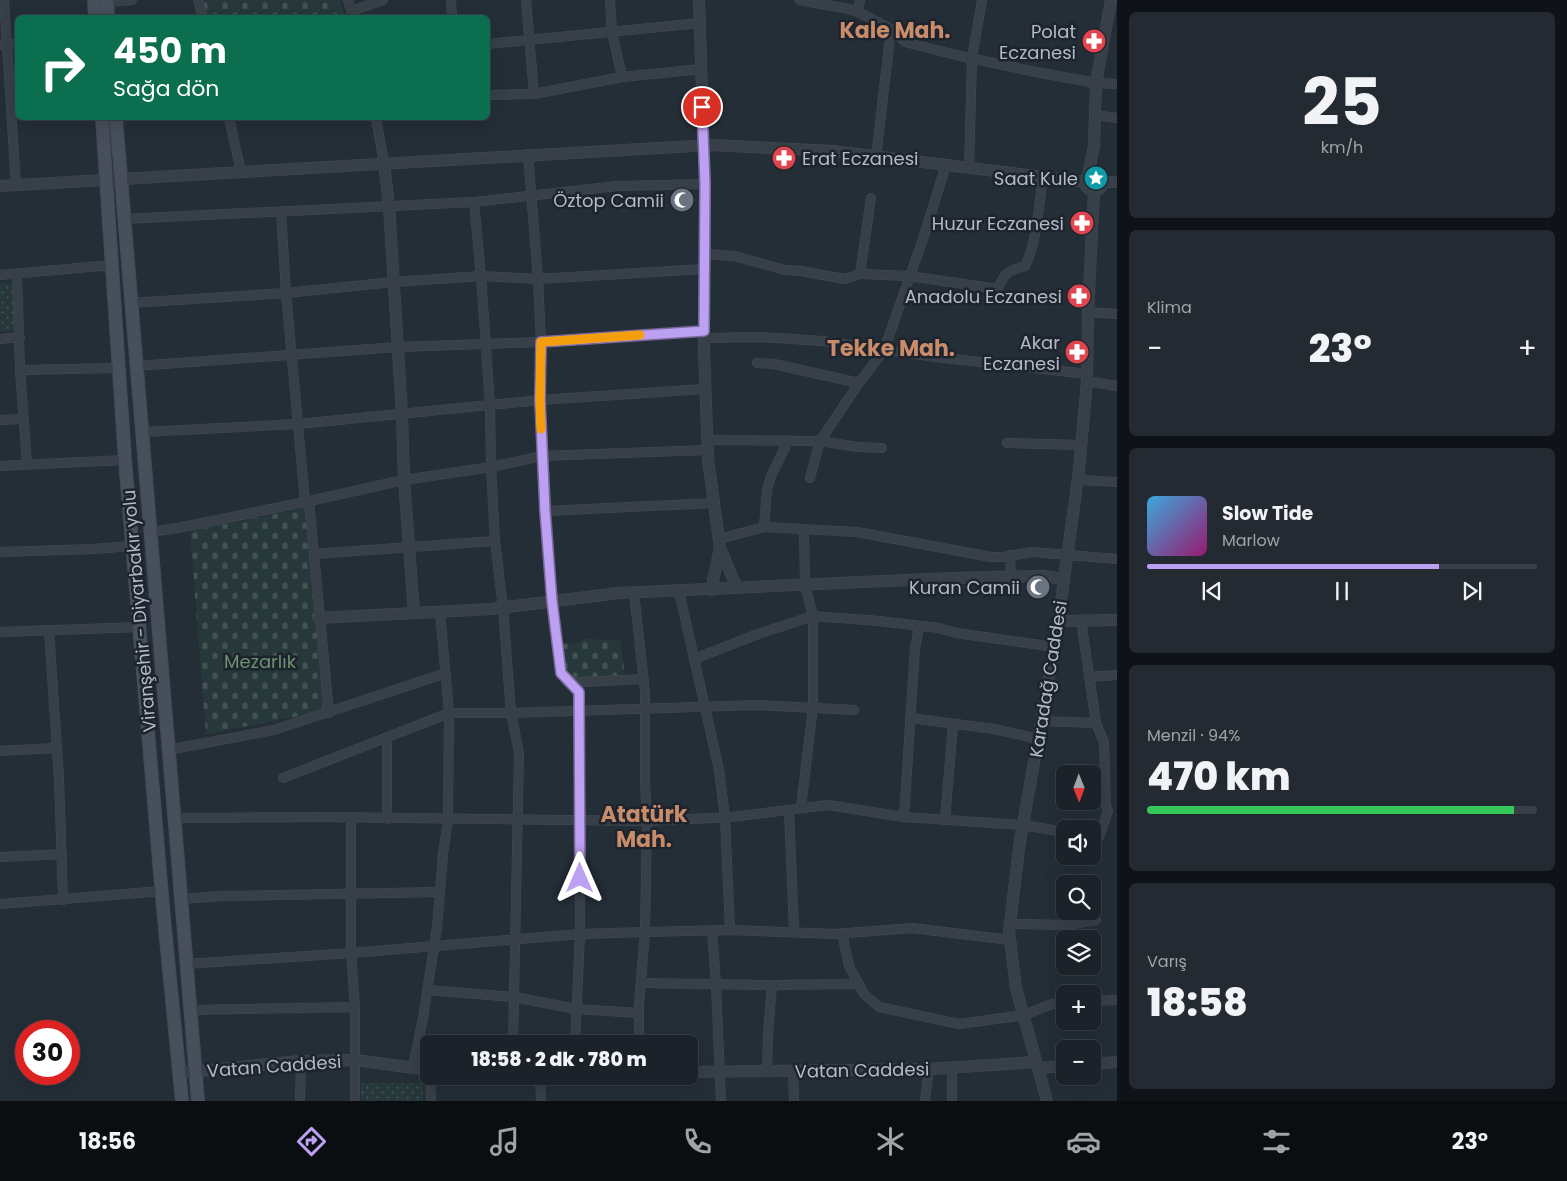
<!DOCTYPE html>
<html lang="tr">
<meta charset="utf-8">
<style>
:root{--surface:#1b2229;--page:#242a31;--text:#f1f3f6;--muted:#a0a4a8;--line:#393f46;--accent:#bca0f2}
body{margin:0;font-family:Poppins,sans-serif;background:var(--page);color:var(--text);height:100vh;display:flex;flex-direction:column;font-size:19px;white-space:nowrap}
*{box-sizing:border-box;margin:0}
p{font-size:16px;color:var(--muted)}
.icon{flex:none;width:28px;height:28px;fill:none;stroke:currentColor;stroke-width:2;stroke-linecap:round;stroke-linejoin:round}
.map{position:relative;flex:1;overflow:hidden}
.drawer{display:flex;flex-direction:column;gap:12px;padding:12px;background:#0f1317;width:450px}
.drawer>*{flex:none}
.top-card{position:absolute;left:15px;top:15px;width:475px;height:105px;border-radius:8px;box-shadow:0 5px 20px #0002,0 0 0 1px var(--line);background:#0b6e4f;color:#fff;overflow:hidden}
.needle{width:32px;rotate:179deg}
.controls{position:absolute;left:1056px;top:765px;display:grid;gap:10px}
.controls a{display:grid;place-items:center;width:45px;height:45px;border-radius:8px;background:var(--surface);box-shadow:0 5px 20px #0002,0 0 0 1px var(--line);font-size:25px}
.speed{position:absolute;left:15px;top:1020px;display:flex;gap:10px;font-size:25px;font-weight:700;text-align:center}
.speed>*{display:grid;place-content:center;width:65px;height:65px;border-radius:50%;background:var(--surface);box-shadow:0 5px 20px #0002,0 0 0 1px var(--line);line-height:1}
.speed .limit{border:8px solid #d22;background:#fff;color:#111}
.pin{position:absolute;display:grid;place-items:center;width:42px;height:42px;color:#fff;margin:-21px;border:2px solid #fff;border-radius:50%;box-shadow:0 1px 5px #0007}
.me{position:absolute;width:55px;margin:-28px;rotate:0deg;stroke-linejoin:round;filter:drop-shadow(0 0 4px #0008)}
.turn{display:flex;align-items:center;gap:18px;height:105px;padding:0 15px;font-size:22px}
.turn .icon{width:65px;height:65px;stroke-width:2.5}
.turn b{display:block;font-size:35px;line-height:42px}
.big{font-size:38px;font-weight:800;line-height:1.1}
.drawer .widget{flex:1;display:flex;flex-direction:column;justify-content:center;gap:8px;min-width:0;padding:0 18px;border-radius:8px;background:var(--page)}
.drawer .dial{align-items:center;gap:0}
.dial b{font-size:65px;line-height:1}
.song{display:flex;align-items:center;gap:15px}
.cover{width:60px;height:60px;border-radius:8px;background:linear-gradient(135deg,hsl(200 70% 55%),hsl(320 70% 35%))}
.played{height:5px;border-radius:2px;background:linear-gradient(90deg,var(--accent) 75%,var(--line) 75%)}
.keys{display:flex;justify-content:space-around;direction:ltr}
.heat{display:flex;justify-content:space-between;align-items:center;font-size:28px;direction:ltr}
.charge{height:8px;border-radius:4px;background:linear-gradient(90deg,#34c759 94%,var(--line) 0)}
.trip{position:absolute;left:420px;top:1035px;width:278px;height:50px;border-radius:8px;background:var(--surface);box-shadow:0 5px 20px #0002,0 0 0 1px var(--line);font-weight:800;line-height:50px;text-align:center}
.tabs{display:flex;height:80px;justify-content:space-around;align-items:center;background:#0b0e10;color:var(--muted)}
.tabs .icon{width:35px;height:35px}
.tabs .current{color:var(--accent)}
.tabs b{font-size:22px;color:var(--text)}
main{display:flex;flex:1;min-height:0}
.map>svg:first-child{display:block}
.cemetery{fill:url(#cemetery-stones)}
.park{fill:url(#park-dots)}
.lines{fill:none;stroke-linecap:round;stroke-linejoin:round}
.minor-casing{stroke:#444b54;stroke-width:10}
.tertiary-casing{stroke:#444b54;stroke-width:12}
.secondary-casing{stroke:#444b54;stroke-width:14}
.minor{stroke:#373f48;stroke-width:9}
.tertiary{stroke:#373f48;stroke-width:11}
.secondary{stroke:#464f5b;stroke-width:12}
.route-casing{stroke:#7a689d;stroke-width:12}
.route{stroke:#bca0f2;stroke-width:9}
.slow{stroke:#f59e0b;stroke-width:9}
.labels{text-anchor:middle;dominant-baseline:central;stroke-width:5;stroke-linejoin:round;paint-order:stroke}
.poi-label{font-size:18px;fill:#b2bac4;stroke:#1d242d;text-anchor:end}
.street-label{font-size:18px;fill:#b2bac4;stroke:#1d242d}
.park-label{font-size:18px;fill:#6c9272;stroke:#1d242d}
.district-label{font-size:22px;font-weight:bold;fill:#c88c6a;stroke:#1d242d}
</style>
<main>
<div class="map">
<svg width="1117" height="1101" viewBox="0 0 1117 1101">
<defs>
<pattern id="cemetery-stones" width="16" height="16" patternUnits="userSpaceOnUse" patternTransform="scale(1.25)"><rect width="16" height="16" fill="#263839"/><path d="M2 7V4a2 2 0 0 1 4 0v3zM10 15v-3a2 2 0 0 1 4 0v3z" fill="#435354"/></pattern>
<pattern id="park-dots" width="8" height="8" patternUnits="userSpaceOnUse" patternTransform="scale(1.25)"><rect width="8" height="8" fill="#263839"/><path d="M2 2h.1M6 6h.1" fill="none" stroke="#435354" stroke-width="1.8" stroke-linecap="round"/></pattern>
</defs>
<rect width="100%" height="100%" fill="#242e37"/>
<!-- cemetery -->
<g class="cemetery">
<path d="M202 0H340L345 17H206Z"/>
<path d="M306 508 325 708 324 711 206 734 190 531Z"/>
<path d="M580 639 620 640 625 674 616 677 579 680 565 673 561 644 580 643Z"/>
</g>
<!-- park -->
<g class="park">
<path d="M15 283 16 330 0 332V284Z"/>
<rect x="361" y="1083" width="62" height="18"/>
</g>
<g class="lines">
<defs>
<g id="minor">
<path d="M4 0 16 185"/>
<path d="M198 0 203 18"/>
<path d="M348 0 353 18"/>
<path d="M451 0 452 18"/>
<path d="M526 0 534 94"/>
<path d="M610 0 612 32 622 77"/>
<path d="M799 0 849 9 858 12 891 29 905 42 956 55 1036 72 1096 83 1117 84"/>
<path d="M107 2 132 0"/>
<path d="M352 11 383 0"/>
<path d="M858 12 860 0"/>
<path d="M488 44 700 23"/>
<path d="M0 45 18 44"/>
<path d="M488 95 534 94 622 77 702 69"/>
<path d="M1095 115 1117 118"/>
<path d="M229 118 241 172"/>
<path d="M376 118 384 163"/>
<path d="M528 154 538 279 541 342 540 400 552 601 561 673 579 692 580 934 575 1044"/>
<path d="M876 157 891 29"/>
<path d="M969 168 972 58 982 0"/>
<path d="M474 202 481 276 490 405 491 467 495 541 503 608 511 713 519 753 513 1044"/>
<path d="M281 212 286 293 305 502"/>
<path d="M123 219 474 202 617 186 705 184"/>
<path d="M704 254 734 256 785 270 801 271 845 279 860 274 871 198"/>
<path d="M17 274 20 370 27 464"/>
<path d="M860 274 909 276 998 289C1004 272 1009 271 1025 266 1037 244 1039 202 1043 177"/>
<path d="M0 275 112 265"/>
<path d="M130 303 286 293 394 282 481 276 538 279 704 269"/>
<path d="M1088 312 1117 314"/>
<path d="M704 338 761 337 822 341 936 357 1088 374"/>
<path d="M0 339 20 337"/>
<path d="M757 363 774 364 859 383"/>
<path d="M136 366 398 347 541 342 704 331"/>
<path d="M20 370 118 368"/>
<path d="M1087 381 1117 386"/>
<path d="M0 420 23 419"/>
<path d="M141 432 299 424 540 400 705 389"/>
<path d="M707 440 820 441 857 447 882 448"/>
<path d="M1007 443 1081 445"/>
<path d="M0 466 125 460"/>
<path d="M810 478 820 441 859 383 884 350 923 239 946 165"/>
<path d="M1078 480 1117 482"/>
<path d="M309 501 329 713"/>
<path d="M545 511 714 503"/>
<path d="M764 527 767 490 771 476 788 441"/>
<path d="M150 532 178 528 305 502 404 480 491 467 542 456 707 450"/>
<path d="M719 539 764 527 857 532 991 557H1004L1033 552 1117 559"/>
<path d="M0 552 93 549 133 546"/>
<path d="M314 554 495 541"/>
<path d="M1010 555 1011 577"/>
<path d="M679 591 719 770 725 817 730 930"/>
<path d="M634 592 645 692V783L647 821 645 932 639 1004V1044"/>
<path d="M1081 620 1096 723 1104 742 1106 806 1108 811 1099 837 1092 836"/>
<path d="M49 630 59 779 63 900"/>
<path d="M0 632 140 627"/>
<path d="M694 659 758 634 813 616 879 621 939 628 956 633 1055 647"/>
<path d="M1089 677 1117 675"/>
<path d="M570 682C595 682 619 680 643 679"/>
<path d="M910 718 994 729 1039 739"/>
<path d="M1042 721 1096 723"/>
<path d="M387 737V819"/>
<path d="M168 750 274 730 446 673"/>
<path d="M0 751 56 748"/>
<path d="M283 778 449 713H511L757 705 854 710"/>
<path d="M801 808 813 707V616L805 585 804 530"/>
<path d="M789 810 794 931"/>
<path d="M904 817 915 648 919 627"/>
<path d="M174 818 321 817 647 821 732 817 828 805 904 817 1023 825 1065 832"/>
<path d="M351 818V953L355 1007V1101"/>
<path d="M945 820 953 724"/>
<path d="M0 857 62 854"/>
<path d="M181 899 222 896 440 892"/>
<path d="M0 904 163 891"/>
<path d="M1010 924 1068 925 1096 920"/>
<path d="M712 930 716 984 721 1101"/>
<path d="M842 933 849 966 864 994 879 1007 959 1024 1024 1015 1052 1004 1065 1003"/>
<path d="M186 964 351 953 580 934 645 932 730 930 835 934 912 928 1010 940"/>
<path d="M641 983 768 985 858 984"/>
<path d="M428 990 514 997 576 1009 639 1013"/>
<path d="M1092 1001 1117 1000"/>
<path d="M190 1010 355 1007"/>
<path d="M413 1067 423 1018 437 927 443 854 448 820 449 713 440 612"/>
<path d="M793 1071 794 1101"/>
<path d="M767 1072 768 1033 772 985"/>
<path d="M430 1076 431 1101"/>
<path d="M540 1076 541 1101"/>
<path d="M300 1101 301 1061"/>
<path d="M925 1101 929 1069"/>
<path d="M952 1101V1067"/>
</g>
<g id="tertiary">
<path d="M699 0 705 184 704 350 708 459 720 548 737 588"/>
<path d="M384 163 389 206 402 415 404 480 414 612"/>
<circle cx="1094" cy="182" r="9"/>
<path d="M1088 175 1094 146 1096 83 1111 0"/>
<path d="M1103 182H1117"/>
<path d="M0 186 711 145 832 151 1085 182"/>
<path d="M711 590 720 548"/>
<path d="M319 618 491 609 619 593 953 578 1043 576 1064 579"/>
<path d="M1059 621 1117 620"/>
<path d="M1092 1064 1117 1062"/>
<path d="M1038 1068 1065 1066"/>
<path d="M689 1072 929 1069 1036 1062"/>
<path d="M179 1073 301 1061 355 1060 429 1070"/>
<path d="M1047 1101 1016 988 1009 931 1020 841 1056 638 1079 470 1087 381 1088 312 1094 191"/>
</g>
<g id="secondary">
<path d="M94 0 95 18"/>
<path d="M107 0 108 18"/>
<path d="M102 118 125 460 163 908 182 1101"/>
<path d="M116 118 198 1101"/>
</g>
</defs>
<!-- minor casing -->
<use href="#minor" class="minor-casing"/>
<!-- tertiary casing -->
<use href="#tertiary" class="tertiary-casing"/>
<!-- secondary casing -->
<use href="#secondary" class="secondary-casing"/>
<!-- minor -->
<use href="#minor" class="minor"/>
<!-- tertiary -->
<use href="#tertiary" class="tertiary"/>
<!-- secondary -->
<use href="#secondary" class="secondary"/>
</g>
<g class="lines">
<defs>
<path id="route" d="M580 878 579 692 561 673 552 601 545 511 540 400 541 342 704 331 705 184 702 107"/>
</defs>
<!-- route casing -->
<use href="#route" class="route-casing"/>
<!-- route -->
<use href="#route" class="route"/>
<!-- slow -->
<path class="slow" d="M541 429 540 400 541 342 640 335"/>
</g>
<!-- icons -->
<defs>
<symbol id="pharmacy-disc" viewBox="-11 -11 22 22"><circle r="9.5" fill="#e0444e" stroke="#1d242d"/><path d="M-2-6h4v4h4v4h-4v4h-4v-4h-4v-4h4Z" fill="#fff"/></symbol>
<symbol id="sight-disc" viewBox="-11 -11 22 22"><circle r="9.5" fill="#0f9aa8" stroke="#1d242d"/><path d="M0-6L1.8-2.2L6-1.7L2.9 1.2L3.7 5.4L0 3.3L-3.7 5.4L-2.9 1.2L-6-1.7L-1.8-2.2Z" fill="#fff"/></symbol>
<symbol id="mosque-disc" viewBox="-11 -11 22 22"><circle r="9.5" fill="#6b7280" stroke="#1d242d"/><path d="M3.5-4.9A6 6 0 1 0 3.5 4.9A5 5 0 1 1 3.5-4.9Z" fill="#fff"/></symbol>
</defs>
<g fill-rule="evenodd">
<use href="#pharmacy-disc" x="1080" y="27" width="28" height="28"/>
<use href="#pharmacy-disc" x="770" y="144" width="28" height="28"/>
<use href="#sight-disc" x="1082" y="164" width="28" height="28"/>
<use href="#mosque-disc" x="668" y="186" width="28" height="28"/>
<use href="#pharmacy-disc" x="1068" y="209" width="28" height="28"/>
<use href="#pharmacy-disc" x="1065" y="282" width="28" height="28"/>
<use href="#pharmacy-disc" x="1063" y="338" width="28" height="28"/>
<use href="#mosque-disc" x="1024" y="573" width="28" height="28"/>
</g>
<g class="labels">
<!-- poi labels -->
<g class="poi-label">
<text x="1076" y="31">Polat<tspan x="1076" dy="21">Eczanesi</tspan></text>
<text x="802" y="158" text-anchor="start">Erat Eczanesi</text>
<text x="1078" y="178">Saat Kule</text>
<text x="664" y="200">Öztop Camii</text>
<text x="1064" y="223">Huzur Eczanesi</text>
<text x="1062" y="296">Anadolu Eczanesi</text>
<text x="1060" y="342">Akar<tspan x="1060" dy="21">Eczanesi</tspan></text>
<text x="1020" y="587">Kuran Camii</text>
</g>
<!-- street labels -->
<g class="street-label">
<text transform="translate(139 611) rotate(-95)">Viranşehir - Diyarbakır yolu</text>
<text transform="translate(1048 679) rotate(-81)">Karadağ Caddesi</text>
<text transform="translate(274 1066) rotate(-4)">Vatan Caddesi</text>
<text transform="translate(862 1070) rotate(-1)">Vatan Caddesi</text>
</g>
<!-- park labels -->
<g class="park-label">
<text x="260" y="661">Mezarlık</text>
</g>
<!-- district labels -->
<g class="district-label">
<text x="895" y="30">Kale Mah.</text>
<text x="891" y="348">Tekke Mah.</text>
<text x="644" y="814">Atatürk<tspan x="644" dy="25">Mah.</tspan></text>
</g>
</g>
</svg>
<div class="controls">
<a><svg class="needle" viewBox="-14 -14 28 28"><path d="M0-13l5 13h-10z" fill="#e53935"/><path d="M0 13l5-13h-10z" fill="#a0a4a8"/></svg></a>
<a><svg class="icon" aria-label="sound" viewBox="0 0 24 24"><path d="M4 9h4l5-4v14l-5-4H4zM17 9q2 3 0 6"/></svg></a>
<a><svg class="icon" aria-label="search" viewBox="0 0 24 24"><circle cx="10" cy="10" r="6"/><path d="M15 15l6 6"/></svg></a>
<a><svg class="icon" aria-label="layers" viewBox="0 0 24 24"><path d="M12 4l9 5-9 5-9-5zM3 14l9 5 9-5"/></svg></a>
<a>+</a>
<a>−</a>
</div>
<div class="speed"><div class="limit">30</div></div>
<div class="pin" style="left:702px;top:107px;background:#d93025"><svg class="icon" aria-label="arrive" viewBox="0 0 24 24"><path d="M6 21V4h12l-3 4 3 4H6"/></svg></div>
<svg class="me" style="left:580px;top:878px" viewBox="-20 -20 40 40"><path d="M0-17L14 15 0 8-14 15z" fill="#bca0f2" stroke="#fff" stroke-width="4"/></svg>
<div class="trip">18:58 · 2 dk · 780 m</div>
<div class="top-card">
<div class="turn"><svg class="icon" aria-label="right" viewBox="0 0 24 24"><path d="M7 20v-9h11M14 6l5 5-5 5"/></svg><div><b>450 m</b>Sağa dön</div></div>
</div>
</div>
<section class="drawer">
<div class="widget dial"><b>25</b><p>km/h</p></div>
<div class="widget"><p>Klima</p>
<div class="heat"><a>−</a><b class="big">23°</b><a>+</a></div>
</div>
<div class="widget">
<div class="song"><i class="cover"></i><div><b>Slow Tide</b><p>Marlow</p></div></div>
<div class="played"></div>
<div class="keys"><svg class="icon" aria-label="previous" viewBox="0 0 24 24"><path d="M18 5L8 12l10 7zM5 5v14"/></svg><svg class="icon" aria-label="pause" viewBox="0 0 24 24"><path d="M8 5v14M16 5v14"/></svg><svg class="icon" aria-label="next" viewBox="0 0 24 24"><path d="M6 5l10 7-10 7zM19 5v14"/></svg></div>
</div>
<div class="widget"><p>Menzil · 94%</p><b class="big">470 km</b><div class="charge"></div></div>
<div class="widget"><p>Varış</p><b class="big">18:58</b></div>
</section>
</main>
<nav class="tabs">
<b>18:56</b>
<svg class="icon current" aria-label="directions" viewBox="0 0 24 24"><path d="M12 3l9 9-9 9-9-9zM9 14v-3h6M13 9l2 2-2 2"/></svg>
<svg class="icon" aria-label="music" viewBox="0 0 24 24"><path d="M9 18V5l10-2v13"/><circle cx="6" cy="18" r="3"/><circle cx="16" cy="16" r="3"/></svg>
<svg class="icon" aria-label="phone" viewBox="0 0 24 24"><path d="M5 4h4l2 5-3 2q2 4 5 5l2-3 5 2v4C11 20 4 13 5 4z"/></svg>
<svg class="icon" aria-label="climate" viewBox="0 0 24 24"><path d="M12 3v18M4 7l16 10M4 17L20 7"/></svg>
<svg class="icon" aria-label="car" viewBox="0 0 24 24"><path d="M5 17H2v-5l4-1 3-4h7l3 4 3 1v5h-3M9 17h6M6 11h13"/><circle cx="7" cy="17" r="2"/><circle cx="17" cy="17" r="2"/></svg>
<svg class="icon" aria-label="filters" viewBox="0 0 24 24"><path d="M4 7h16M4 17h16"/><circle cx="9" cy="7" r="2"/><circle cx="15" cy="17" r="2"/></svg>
<b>23°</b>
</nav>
